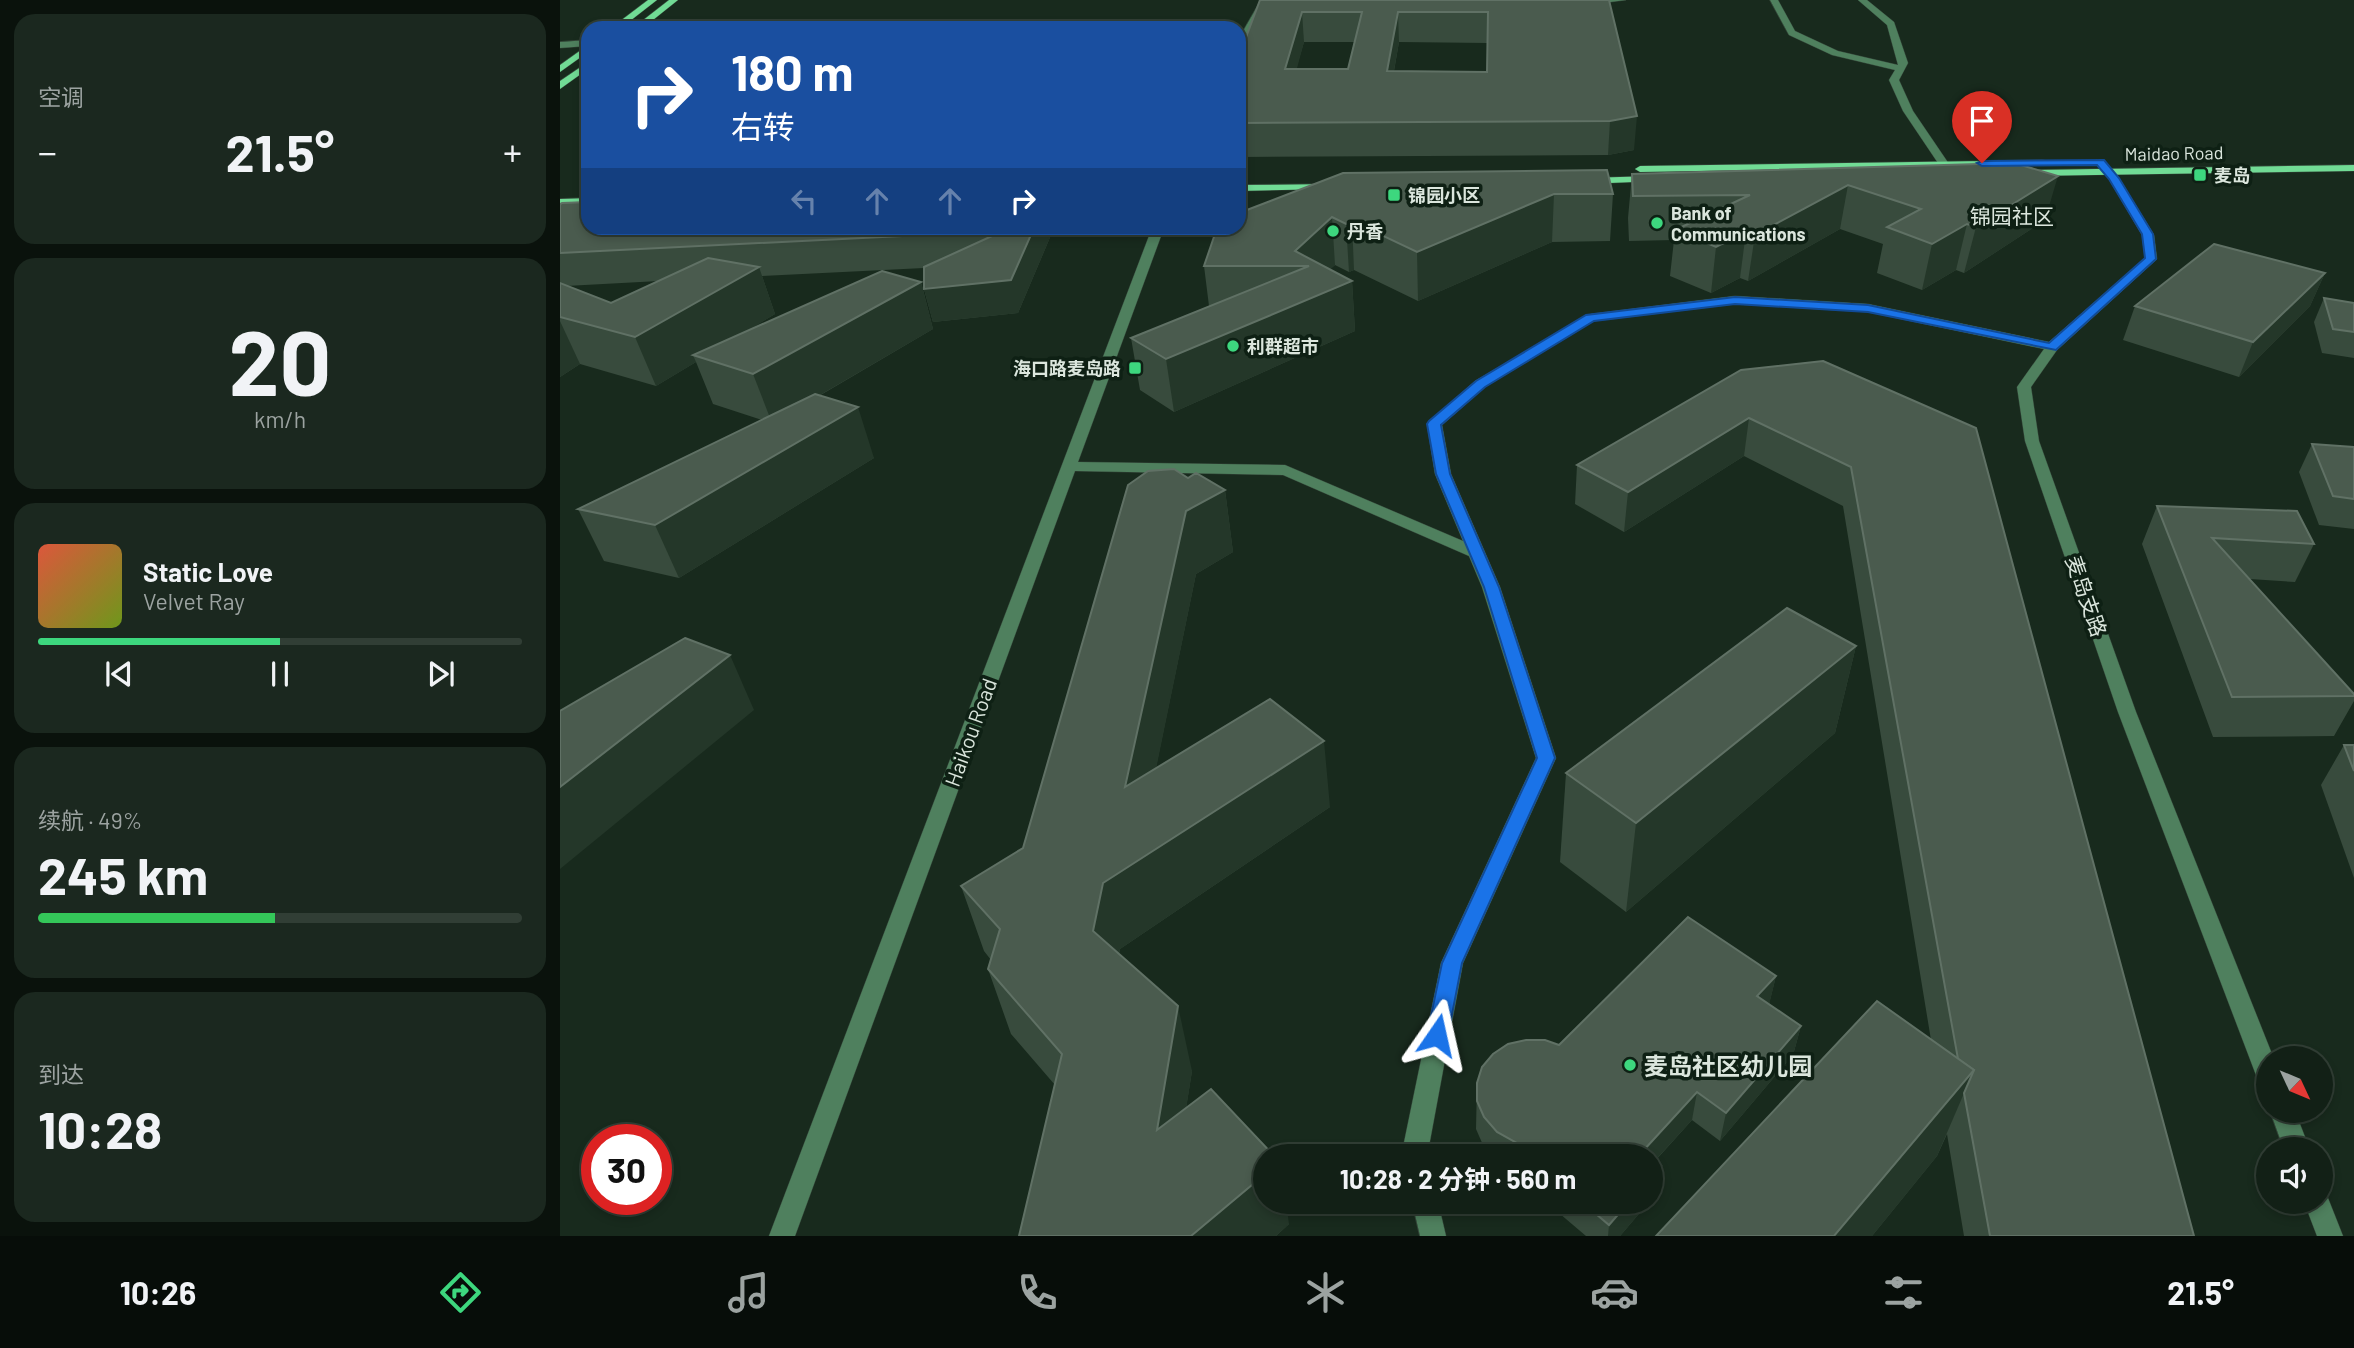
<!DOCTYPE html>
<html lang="zh">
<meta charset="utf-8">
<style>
:root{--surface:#122016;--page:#1b281f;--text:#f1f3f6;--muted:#9ca3a1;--line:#313e35;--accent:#3dd77e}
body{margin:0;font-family:Barlow,"Noto Sans SC",sans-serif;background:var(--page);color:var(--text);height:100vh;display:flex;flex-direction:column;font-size:26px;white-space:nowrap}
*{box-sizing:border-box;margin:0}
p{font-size:23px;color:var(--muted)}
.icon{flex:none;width:38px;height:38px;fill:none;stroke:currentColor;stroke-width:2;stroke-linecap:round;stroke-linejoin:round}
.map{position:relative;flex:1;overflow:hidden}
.side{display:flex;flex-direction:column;gap:14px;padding:14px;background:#0a120c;width:560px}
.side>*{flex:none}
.top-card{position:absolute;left:21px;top:21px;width:665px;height:214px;border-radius:21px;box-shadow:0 4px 10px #0003,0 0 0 2px var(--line);background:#1a4fa0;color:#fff;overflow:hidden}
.needle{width:46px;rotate:134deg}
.fabs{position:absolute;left:1696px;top:1046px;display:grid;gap:14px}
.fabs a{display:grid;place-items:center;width:77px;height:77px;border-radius:50%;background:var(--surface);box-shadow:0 4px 10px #0003,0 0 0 2px var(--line);font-size:35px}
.speed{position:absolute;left:21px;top:1124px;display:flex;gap:14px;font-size:35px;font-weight:700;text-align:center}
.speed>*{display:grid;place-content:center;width:91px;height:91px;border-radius:50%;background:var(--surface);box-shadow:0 4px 10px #0003,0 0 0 2px var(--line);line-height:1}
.speed .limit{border:10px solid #d22;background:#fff;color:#111}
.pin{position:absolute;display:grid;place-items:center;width:60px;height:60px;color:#fff;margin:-72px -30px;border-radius:50% 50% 50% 0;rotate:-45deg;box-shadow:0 0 7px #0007}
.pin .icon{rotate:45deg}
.me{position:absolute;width:77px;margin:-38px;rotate:11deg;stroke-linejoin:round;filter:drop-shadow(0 0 5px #0008)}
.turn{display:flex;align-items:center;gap:24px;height:147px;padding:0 35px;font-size:32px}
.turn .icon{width:91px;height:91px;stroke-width:2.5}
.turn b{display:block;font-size:49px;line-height:60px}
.lanes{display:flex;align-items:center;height:66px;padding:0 35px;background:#0003;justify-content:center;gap:35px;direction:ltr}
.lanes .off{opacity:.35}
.big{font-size:52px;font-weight:700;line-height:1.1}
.side .card{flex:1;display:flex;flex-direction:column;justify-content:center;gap:10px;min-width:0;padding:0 24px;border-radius:21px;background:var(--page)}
.side .dial{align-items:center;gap:0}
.dial b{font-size:91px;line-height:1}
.song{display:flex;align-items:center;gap:21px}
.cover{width:84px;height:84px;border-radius:10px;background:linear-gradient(135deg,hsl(10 70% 55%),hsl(80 70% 35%))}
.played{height:7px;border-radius:4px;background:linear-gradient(90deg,var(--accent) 50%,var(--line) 50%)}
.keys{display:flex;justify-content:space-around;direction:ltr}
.heat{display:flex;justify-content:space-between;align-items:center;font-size:38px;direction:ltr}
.charge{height:10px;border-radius:5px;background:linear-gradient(90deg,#34c759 49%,var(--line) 0)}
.trip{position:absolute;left:693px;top:1144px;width:410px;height:70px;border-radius:35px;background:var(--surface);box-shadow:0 4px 10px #0003,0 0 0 2px var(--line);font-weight:700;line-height:70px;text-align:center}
.tab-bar{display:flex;height:112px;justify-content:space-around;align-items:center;background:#070d09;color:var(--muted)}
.tab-bar .icon{width:49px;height:49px}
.tab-bar .selected{color:var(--accent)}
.tab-bar b{font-size:32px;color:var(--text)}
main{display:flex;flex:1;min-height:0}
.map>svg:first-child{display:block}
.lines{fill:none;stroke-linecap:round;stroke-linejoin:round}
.minor-casing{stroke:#334438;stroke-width:1}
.major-casing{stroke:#334438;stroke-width:1}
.minor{fill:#4f805e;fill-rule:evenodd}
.major{fill:#71db95;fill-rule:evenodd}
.wall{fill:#384b3d;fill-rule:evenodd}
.shaded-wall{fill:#243729}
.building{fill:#4a5b4e;stroke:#607165;stroke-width:2;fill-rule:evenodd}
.route{fill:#1a73e8;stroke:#114b97;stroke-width:2}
.poi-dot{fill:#3dd77e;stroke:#0e2014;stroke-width:2.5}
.labels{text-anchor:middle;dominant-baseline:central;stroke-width:7;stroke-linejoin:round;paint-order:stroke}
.far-street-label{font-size:18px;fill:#dbe6dd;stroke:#0e2014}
.far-poi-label{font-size:18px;font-weight:bold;fill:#dbe6dd;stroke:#0e2014;text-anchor:start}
.far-quarter-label{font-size:21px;fill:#dbe6dd;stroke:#0e2014}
.street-label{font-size:21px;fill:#dbe6dd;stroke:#0e2014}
.near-poi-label{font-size:24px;font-weight:bold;fill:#dbe6dd;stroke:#0e2014;text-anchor:start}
</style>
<main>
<section class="side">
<div class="card"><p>空调</p>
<div class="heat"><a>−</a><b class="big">21.5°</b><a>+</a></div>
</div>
<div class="card dial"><b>20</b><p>km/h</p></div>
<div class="card">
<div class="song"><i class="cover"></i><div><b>Static Love</b><p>Velvet Ray</p></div></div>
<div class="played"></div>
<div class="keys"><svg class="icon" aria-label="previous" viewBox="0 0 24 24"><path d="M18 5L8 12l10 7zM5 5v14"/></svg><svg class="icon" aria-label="pause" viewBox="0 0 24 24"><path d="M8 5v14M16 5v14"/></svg><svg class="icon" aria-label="next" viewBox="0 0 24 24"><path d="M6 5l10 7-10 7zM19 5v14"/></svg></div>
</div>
<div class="card"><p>续航 · 49%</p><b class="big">245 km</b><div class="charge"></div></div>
<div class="card"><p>到达</p><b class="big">10:28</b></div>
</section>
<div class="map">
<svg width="1794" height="1236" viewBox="0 0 1794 1236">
<rect width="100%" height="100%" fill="#182a1d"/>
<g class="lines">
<defs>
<g id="minor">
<path d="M701 0H709L683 46 679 49V38Z"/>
<path d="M1025 0H1066L1027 5 1023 2Z"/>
<path d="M1210 0H1218L1235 31 1278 51 1338 65 1327 25 1298 0H1307L1334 22 1348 63 1339 80 1353 111 1389 164 1388 166H1380L1343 111 1329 80 1335 70 1272 55 1229 35Z"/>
<path d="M28 40V46L0 48V42Z"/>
<path d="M1536 160H1544L1559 178 1594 235 1597 259 1497 350 1471 387 1479 441 1576 712 1714 1059H1708V1086L1699 1083 1696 1075 1558 712 1465 441 1457 387 1484 349 1308 312 1175 304 1034 321 925 387 882 425 891 474 940 587 996 758 903 963 867 1157H841L881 963 976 758 922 587 909 556 723 475 515 471 235 1236H209L592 228H604L518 462 725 465 903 541 875 474 867 424 915 381 1031 314 1175 296 1308 304 1489 342 1585 258 1582 235 1549 179 1535 162Z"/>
<path d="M1710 1111H1735L1750 1150H1724Z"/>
<path d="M1760 1191 1766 1193 1783 1236H1757L1744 1202H1760Z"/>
<path d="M852 1202H878L886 1236H860Z"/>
</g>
<g id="major">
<path d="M88 0H97L61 28H51Z"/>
<path d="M109 0H118L83 28H73Z"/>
<path d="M28 45V52L0 72V65Z"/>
<path d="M28 62V69L0 89V81Z"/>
<path d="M1483 160 1487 161V165L1080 172 1075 169 1080 166Z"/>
<path d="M1794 165V171L1466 176 1461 173 1466 170Z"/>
<path d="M1095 176 1100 179 1099 181 1025 184 1019 181 1025 178Z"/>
<path d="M774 184 776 186 770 189 679 191V185Z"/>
<path d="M28 198V204L0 205V199Z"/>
</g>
</defs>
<!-- minor casing -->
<use href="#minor" class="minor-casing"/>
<!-- major casing -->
<use href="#major" class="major-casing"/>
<!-- minor -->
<use href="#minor" class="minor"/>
<!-- major -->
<use href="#major" class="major"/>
</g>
<!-- wall -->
<g class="wall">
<path d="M700 0H1049L1074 150 1048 155 679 157V56ZM744 42H794L788 69H736ZM839 42 928 43 927 72 834 71Z"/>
<path d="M1454 163 1485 220 1404 273 1396 270 1362 290 1317 273 1323 244 1280 229 1188 281 1180 278 1151 293 1110 276 1114 240 1069 241 1068 218 1072 174Z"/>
<path d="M783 173 1053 194 1050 241 992 242 858 301 794 270 789 272 775 265 770 269 792 281 795 331 614 412 580 390 571 338 649 306 644 266Z"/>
<path d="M0 204 28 228H494L458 313 373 322 364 289V268L202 276 215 314 183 333 361 282 373 329 259 396 314 458 119 578 44 561 18 509 202 420 153 404 136 362 96 386 20 364 0 377ZM99 281 51 303 6 286Z"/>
<path d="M1765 273 1750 306 1679 377 1563 340 1575 306Z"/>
<path d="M1764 298 1794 303V358L1762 353 1754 322Z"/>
<path d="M1263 361 1634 1236H1404L1387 1134 1377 1156 1312 1236H1096L1371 1040 1283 506 1184 456 1064 532 1015 504 1017 465Z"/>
<path d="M1752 444 1794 447V529L1759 525 1739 472Z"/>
<path d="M628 478 665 490 673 552 636 574 596 767 770 807 560 949 559 954 632 1071 626 1108 729 1224 716 1236H459L495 1085 451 1034 428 969 431 960 424 951 401 886 463 848Z"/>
<path d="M1597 506 1754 544 1735 582 1690 579 1794 694V701L1774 736 1653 737 1582 544Z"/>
<path d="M1296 646 1275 733 1066 912 1000 862 1006 773Z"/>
<path d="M1784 745H1794V878L1761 785Z"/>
<path d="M1216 976 1209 1004 1241 1026 1233 1055 1160 1141 1132 1120 1095 1161 1101 1166 1096 1194 1090 1157H933L923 1145 916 1129 917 1083 999 1045Z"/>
<path d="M986 1202H1089L1060 1236H1026Z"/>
</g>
<!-- shaded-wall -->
<g class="shaded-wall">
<path d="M742 12 744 42 728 102 725 69Z"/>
<path d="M838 12 839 42 828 104 827 71Z"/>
<path d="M1077 116 1074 150 1048 155 1050 121Z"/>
<path d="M1498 176 1485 220 1404 273 1416 227Z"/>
<path d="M1288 185 1280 229 1188 281 1195 235Z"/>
<path d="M994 194 992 242 858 301 857 252Z"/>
<path d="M772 217 775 265 750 289 749 266 735 251Z"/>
<path d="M792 221 794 270 789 272 786 224Z"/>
<path d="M1407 224 1396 270 1362 290 1372 244Z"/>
<path d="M474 228H494L458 313 373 322 364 289Z"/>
<path d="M1186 232 1180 278 1151 293 1156 247Z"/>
<path d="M199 267 215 314 142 358 133 355 136 362 96 386 75 337Z"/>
<path d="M1765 273 1750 306 1679 377 1693 342Z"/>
<path d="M792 281 795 331 614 412 606 359Z"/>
<path d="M361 282 373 329 212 423 193 374Z"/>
<path d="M0 321 20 364 0 377Z"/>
<path d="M298 407 314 458 119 578 95 525Z"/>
<path d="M1189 418 1184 456 1064 532 1068 492Z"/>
<path d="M665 490 673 552 636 574 579 852 565 787 626 511Z"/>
<path d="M1296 646 1275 733 1066 912 1076 823Z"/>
<path d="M170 655 194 710 0 869V787Z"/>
<path d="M764 741 770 807 560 949 550 996 533 931 543 883Z"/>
<path d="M1216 976 1209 1005 1197 996Z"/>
<path d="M618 1006 632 1071 613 1193 597 1130Z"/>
<path d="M1241 1026 1233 1055 1160 1141 1166 1113Z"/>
<path d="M1414 1070 1377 1156 1312 1236H1274Z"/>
<path d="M1137 1092 1132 1120 1090 1166 1083 1151Z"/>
<path d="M1101 1166 1096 1194 1090 1201V1179Z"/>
<path d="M705 1174V1202H726L729 1224 716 1236H631Z"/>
<path d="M1069 1202H1089L1060 1236H1048L1049 1225Z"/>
</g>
<!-- building -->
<g class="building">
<path d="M700 0H1049L1077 116 1050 121 679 123V56ZM742 12H802L788 69H725ZM838 12H928L927 72 827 71Z"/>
<path d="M1454 163 1498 176 1416 227 1407 224 1372 244 1327 227 1361 209 1288 185 1195 235 1186 232 1156 247 1115 230 1190 195 1073 196 1072 174Z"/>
<path d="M1047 170 1053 194H994L857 252 792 221 786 224 772 217 735 251 792 281 606 359 571 338 749 266H644L657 228H679V213L783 173Z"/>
<path d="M28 202V228H474L451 280 364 289V267L443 231 0 253V204L2 203Z"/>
<path d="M1654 244 1765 273 1693 342 1575 306Z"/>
<path d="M148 258 199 267 75 337 0 317V283L51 303Z"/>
<path d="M322 271 361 282 193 374 133 355Z"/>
<path d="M1764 298 1794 303V332L1773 329Z"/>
<path d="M1263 361 1416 428 1634 1236H1430L1404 1093 1414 1070 1398 1059 1291 467 1189 418 1068 492 1017 465 1181 370Z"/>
<path d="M255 394 298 407 95 525 18 509Z"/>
<path d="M1752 444 1794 447V499L1773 496Z"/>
<path d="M614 469 628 478 636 473 665 490 626 511 565 787 710 699 764 741 543 883 533 931 618 1006 597 1130 651 1089 715 1157H705V1174L631 1236H459L502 1054 428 969 440 929 401 886 463 848 568 485 588 471Z"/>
<path d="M1597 506 1737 511 1754 544 1652 538 1794 694V696L1672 697Z"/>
<path d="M1227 608 1296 646 1076 823 1006 773Z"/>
<path d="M125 638 170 655 0 787V711Z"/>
<path d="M1784 745H1794V771Z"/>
<path d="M1128 917 1216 976 1197 996 1241 1026 1166 1113 1137 1092 1083 1151 1090 1157H971L975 1153 937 1132 924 1117 917 1101V1083L922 1067 933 1054 948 1044 966 1040H985L999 1045Z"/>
<path d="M1317 1001 1414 1070 1274 1236H1096Z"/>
<path d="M1090 1157 1101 1166 1090 1179Z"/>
<path d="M1022 1202H1069L1049 1225Z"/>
</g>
<!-- route -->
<path class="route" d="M1544 160 1559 178 1593 234 1596 259 1496 350 1308 312 1175 304 1034 321 925 387 881 425 890 474 939 587 995 758 902 963 888 1035 885 1042 877 1045 870 1042 867 1035 882 963 977 758 924 587 876 474 867 424 869 421 916 381 1026 315 1175 297 1308 305 1489 343 1585 258 1582 234 1549 179 1537 165 1422 166 1417 163 1422 161Z"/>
<!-- markers -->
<g class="poi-dot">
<rect x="1633" y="168" width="14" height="14" rx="3.5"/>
<rect x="827" y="188" width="14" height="14" rx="3.5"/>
<circle cx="1097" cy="223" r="7"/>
<circle cx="773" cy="231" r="7"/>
<circle cx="673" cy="346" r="7"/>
<rect x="568" y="361" width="14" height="14" rx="3.5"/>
<circle cx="1070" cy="1065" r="7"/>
</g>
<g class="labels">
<!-- far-street labels -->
<g class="far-street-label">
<text transform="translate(1614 153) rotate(-1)">Maidao Road</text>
</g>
<!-- far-poi labels -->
<g class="far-poi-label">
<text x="1654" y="175">麦岛</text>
<text x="848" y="195">锦园小区</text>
<text x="1111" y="213">Bank of<tspan x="1111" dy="21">Communications</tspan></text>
<text x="787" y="231">丹香</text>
<text x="687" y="346">利群超市</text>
<text x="561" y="368" text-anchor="end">海口路麦岛路</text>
</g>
<!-- far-quarter labels -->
<g class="far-quarter-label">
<text x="1452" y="215">锦园社区</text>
</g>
<!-- street labels -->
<g class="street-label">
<text transform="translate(1527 596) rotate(71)">麦岛支路</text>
<text transform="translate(410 732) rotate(-70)">Haikou Road</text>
</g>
<!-- near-poi labels -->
<g class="near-poi-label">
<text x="1084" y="1065">麦岛社区幼儿园</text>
</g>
</g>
</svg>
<div class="fabs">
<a><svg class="needle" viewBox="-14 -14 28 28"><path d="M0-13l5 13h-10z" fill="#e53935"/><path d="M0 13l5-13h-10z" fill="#9ca3a1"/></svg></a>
<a><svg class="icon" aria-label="sound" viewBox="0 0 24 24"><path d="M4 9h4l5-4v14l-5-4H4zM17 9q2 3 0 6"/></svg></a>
</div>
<div class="speed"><div class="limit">30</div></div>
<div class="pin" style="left:1422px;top:163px;background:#d93025"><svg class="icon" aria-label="arrive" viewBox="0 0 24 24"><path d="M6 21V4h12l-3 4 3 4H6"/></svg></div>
<svg class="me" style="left:877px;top:1035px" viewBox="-20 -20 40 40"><path d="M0-17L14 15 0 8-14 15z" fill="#1a73e8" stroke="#fff" stroke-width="4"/></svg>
<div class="trip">10:28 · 2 分钟 · 560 m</div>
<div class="top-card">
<div class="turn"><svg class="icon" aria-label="right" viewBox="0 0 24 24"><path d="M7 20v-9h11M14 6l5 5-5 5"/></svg><div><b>180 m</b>右转</div></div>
<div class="lanes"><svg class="icon off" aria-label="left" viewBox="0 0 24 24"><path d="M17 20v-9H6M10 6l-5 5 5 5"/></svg><svg class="icon off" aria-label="ahead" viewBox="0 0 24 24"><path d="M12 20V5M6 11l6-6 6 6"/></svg><svg class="icon off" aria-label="ahead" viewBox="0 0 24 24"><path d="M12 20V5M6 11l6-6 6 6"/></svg><svg class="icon" aria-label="right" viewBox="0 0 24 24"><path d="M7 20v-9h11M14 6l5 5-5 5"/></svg></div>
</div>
</div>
</main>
<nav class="tab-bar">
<b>10:26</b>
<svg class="icon selected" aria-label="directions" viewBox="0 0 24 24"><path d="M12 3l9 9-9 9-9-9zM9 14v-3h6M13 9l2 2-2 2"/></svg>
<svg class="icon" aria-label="music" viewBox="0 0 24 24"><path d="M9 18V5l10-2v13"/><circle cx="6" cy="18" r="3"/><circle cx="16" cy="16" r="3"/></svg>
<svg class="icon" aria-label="phone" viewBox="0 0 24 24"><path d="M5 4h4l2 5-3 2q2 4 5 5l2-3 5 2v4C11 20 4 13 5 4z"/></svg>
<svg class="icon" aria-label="climate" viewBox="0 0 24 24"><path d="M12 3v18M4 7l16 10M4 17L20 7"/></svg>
<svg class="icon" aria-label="car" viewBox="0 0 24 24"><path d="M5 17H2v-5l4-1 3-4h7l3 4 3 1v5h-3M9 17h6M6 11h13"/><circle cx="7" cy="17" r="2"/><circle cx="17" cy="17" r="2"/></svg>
<svg class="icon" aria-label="filters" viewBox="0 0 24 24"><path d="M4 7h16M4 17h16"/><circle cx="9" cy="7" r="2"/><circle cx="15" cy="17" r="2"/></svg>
<b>21.5°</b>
</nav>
